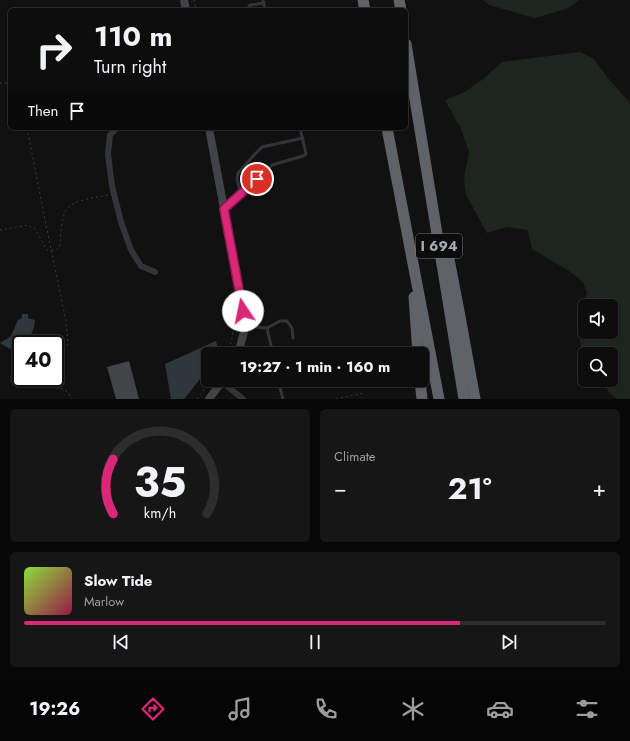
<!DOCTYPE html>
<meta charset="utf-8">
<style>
:root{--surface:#0d0d0e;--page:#161617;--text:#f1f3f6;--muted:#9a9c9e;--line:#2d2d2e;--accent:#db2777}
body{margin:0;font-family:Jost,sans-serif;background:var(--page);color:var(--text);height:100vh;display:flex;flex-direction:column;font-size:15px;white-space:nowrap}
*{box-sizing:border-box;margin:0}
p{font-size:13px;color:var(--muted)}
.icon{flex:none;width:22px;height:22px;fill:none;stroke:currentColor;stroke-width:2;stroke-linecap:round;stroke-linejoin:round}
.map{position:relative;height:399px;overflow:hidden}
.drawer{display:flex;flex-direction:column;gap:10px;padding:10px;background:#070708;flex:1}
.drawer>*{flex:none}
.hud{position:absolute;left:8px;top:8px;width:400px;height:122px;border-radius:6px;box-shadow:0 1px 3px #0004,0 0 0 1px var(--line);background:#0d0d0e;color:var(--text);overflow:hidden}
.tools{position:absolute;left:578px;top:299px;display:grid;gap:8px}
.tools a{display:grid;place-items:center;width:40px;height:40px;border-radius:6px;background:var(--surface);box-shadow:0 1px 3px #0004,0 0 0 1px var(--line);font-size:20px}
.speed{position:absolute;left:12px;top:335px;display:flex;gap:8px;font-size:20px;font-weight:700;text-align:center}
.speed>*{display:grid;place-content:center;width:52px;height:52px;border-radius:50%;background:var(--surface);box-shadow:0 1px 3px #0004,0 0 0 1px var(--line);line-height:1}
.speed .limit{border:2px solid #111;border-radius:6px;background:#fff;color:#111}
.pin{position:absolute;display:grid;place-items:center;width:34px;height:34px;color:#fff;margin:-17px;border:2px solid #fff;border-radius:50%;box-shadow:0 1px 4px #0007}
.me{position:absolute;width:44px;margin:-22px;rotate:349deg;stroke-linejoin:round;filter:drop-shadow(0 0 3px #0008)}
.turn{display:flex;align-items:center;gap:14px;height:84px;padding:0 20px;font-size:18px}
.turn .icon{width:52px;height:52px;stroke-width:2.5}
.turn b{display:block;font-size:28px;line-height:34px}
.then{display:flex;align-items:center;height:38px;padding:0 20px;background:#0003;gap:8px;font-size:15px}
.big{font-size:30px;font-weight:700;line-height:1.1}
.drawer .widget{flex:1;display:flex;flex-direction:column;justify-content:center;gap:6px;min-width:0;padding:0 14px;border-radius:6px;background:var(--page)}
.drawer .dial{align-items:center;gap:0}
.dial svg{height:104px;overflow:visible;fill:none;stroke:var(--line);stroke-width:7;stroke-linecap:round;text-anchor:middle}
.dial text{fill:var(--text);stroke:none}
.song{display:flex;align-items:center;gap:12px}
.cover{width:48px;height:48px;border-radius:6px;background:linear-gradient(135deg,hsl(90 70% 55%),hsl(340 70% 35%))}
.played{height:4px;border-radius:2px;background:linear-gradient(90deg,var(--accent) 75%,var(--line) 75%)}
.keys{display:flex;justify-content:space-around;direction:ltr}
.heat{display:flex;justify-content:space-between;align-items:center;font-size:22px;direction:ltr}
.drawer .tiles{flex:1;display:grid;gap:10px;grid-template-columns:1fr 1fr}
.widget:last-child{grid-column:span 2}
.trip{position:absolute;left:201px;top:347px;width:228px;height:40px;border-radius:6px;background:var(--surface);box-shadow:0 1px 3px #0004,0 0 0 1px var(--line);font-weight:700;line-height:40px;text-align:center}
.menu{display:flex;height:64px;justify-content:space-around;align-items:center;background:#050506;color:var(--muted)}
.menu .icon{width:28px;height:28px}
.menu .on{color:var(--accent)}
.menu b{font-size:18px;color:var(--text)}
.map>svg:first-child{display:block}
.green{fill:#1e241e;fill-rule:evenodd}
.water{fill:#2e373b}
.building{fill:#434448}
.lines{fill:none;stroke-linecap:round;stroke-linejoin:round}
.path{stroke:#383b3e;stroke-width:1;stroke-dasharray:2 3;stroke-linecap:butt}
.lane{stroke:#323437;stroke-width:3}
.street{stroke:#323437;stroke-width:6}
.secondary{stroke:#414347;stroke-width:8}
.highway{stroke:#5f6267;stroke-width:11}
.route-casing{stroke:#8e194d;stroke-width:10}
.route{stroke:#db2777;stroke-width:7}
.labels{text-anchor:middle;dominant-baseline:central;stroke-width:4;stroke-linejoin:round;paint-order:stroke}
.shield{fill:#0c0c0d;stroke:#767b80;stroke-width:1}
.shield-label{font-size:14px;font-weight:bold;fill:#a4aab2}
</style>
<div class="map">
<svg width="630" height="399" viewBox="0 0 630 399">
<rect width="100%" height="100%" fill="#111112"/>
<!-- green -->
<g class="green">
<path d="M483 0H579L569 8 535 18 489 5Z"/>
<path d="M580 52 594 59 607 77 630 103V399H617L610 394 601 380H611V354H585V356L582 351 577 328 580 311 587 293 583 282 569 271 532 249 528 230 507 227 487 233 466 195 464 178 469 152 461 129 445 100 463 93 483 79 502 62ZM585 306H611V332H585Z"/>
</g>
<!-- water -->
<g class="water">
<path d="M22 314H28V318L35 320 34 328 28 341 10 349 0 343 11 336 18 320 22 318Z"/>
<path d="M216 341 219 354H208V369L184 399H171L165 364Z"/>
</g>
<!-- building -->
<path class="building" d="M129 361 139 399H116L107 367Z"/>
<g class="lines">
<!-- path -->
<g class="path">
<path d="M194 0 196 10"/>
<path d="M0 83H10"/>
<path d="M27 128 31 148 44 215 66 321 68 344 55 361"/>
<path d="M0 230 28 225 35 229 47 250H56L59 247 60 244C61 234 61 221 65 212 71 199 96 198 108 195"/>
<path d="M228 354 232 338 234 326V305"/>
<path d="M47 378C48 393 58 384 66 391 69 393 70 396 72 399"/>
<path d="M197 399 211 380"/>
<path d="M336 399 364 393"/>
</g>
<!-- lane -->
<g class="lane">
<path d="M263 0 265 10"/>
<path d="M247 10 250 5 264 3"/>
<path d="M241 194 237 179 238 173 255 154 262 147 303 138"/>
<path d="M225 208 272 165 303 156 306 154 300 128"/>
<path d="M244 326 267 328 280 321H287L292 328 293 338"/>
<path d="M267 328 273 354"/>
<path d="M278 380 283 399"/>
</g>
<!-- street -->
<g class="street">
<path d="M117 128 110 135 108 154 112 186 121 222 131 250 141 266 155 272"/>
<path d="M222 382 243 399"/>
</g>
<!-- secondary -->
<g class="secondary">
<path d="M184 0 186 10"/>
<path d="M209 128 243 311 244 332 238 354"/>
<path d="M209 399 223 380"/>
</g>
<!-- highway -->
<g class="highway">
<path d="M363 0 365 10"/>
<path d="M399 0 401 10"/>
<path d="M406 44 464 399"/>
<path d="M387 128 439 399"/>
<path d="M448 254 459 311 475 399"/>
<path d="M414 297 418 354"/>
<path d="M420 380 422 399"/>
</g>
</g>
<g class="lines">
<defs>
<path id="route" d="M243 311 224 209 257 179"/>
</defs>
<!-- route casing -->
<use href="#route" class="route-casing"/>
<!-- route -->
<use href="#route" class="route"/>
</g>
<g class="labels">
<!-- shield labels -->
<rect class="shield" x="416" y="234" width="46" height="24" rx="3"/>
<g class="shield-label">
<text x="439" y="246">I 694</text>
</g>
</g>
</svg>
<div class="tools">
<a><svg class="icon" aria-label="sound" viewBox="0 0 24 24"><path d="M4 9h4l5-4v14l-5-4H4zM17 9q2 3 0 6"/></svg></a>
<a><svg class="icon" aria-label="search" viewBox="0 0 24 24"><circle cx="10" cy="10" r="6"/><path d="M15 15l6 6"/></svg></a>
</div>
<div class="speed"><div class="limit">40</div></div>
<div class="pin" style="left:257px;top:179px;background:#d93025"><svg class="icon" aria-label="arrive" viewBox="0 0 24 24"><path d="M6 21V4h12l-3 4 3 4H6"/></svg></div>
<svg class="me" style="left:243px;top:311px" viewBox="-20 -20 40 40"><circle r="19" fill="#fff"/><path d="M0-13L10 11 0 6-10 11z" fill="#db2777"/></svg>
<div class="trip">19:27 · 1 min · 160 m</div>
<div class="hud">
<div class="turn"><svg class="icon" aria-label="right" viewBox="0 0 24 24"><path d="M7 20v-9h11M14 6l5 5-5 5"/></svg><div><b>110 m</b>Turn right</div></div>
<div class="then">Then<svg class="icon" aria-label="arrive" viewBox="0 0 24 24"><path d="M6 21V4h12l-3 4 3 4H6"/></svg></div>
</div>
</div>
<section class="drawer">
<div class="tiles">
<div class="widget dial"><svg viewBox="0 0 100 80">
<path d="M14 69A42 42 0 1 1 86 69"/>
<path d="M14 69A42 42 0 0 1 14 27" stroke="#db2777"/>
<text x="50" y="56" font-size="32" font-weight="700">35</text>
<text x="50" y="72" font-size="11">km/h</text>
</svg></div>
<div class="widget"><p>Climate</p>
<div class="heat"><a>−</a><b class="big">21°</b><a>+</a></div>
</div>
<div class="widget">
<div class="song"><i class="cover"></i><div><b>Slow Tide</b><p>Marlow</p></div></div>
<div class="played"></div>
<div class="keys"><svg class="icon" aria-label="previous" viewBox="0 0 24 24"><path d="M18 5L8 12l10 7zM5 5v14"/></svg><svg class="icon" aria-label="pause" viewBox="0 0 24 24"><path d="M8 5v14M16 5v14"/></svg><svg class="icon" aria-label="next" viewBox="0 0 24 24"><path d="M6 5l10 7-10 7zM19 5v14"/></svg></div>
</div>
</div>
</section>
<nav class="menu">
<b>19:26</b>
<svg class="icon on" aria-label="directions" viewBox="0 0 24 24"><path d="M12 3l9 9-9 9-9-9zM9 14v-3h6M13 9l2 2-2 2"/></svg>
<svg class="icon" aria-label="music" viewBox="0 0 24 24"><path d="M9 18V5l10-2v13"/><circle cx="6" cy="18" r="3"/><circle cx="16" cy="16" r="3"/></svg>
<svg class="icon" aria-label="phone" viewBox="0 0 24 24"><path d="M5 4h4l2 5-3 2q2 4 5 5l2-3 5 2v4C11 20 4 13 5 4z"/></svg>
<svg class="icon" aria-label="climate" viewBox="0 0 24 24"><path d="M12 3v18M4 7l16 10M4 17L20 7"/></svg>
<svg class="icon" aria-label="car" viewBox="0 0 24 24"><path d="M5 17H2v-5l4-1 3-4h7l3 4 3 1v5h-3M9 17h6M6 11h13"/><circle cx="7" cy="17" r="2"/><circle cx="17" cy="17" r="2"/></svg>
<svg class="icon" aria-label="filters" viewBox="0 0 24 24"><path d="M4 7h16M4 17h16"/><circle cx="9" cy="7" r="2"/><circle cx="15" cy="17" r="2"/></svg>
</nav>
